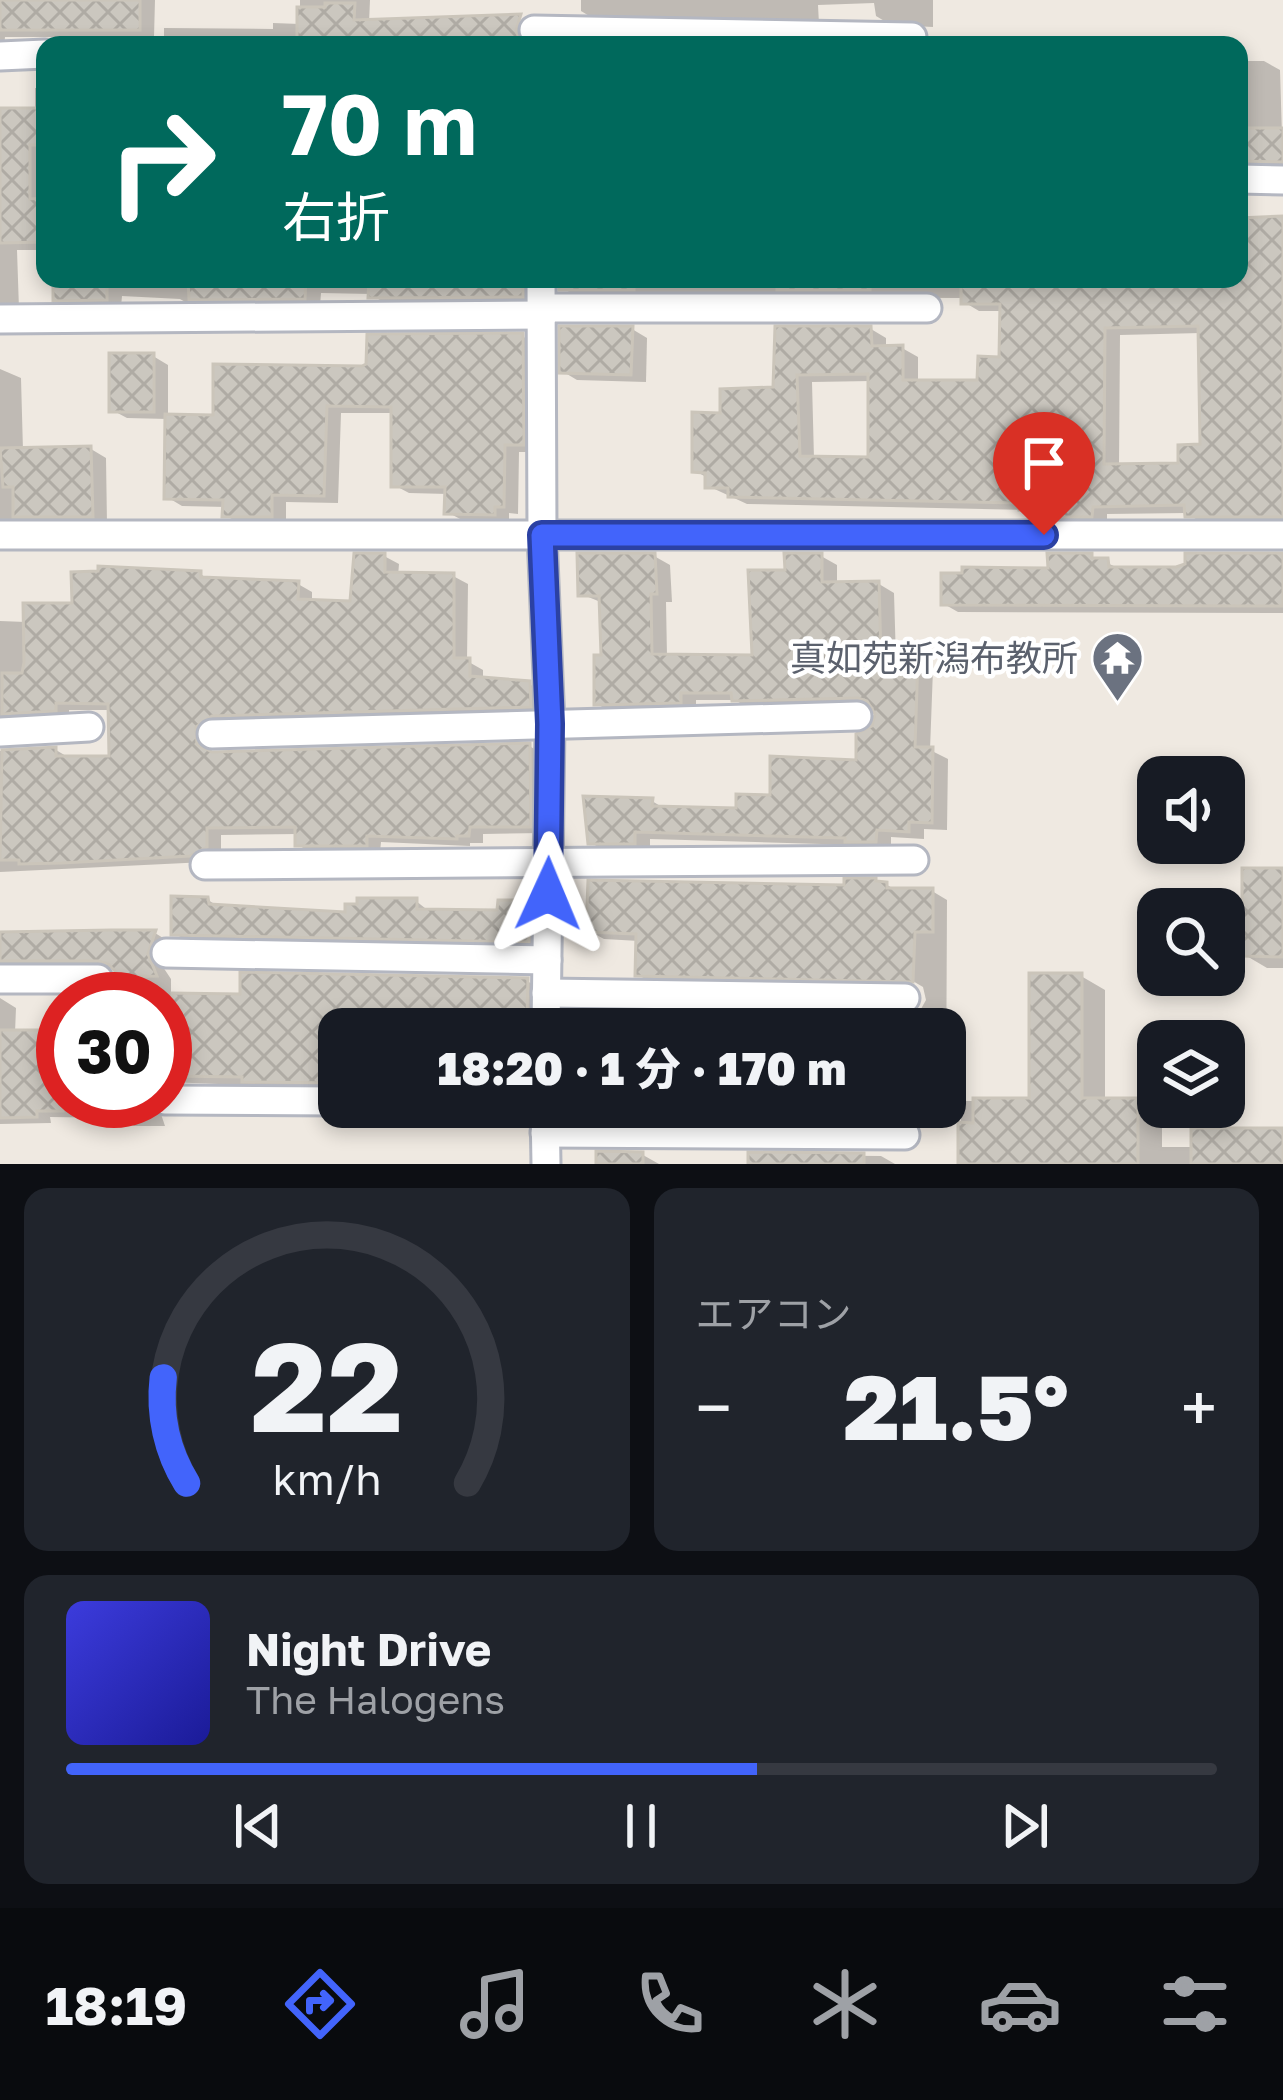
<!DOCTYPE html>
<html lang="ja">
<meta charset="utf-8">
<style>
:root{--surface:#171b24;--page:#20242c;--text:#f1f3f6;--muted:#9ea1a6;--line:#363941;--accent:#4264fb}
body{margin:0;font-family:"Golos Text","Noto Sans JP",sans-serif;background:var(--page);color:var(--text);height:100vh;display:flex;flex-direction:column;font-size:45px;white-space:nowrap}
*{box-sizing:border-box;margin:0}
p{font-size:39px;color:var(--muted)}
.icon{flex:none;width:66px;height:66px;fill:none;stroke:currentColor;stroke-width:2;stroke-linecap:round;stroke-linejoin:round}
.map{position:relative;height:1164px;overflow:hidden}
.side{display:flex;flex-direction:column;gap:24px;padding:24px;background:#0d0f14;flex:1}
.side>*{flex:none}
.banner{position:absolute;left:36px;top:36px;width:1212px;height:252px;border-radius:24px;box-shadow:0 6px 18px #0003;background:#00695c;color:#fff;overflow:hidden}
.tools{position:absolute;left:1137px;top:756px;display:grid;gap:24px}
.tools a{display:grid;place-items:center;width:108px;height:108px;border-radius:24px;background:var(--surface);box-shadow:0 6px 18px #0003;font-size:60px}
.speed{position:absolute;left:36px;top:972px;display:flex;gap:24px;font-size:60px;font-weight:700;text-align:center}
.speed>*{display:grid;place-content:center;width:156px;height:156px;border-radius:50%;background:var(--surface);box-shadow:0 6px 18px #0003;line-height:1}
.speed .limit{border:18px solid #d22;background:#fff;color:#111}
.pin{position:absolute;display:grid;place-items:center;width:102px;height:102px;color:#fff;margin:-123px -51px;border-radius:50% 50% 50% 0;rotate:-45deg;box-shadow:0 0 12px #0007}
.pin .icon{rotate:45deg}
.me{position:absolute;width:132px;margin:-66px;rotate:1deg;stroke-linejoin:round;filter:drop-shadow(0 0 9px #0008)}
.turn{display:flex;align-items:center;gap:42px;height:252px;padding:0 48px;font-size:54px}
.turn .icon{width:156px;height:156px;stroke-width:2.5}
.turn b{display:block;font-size:84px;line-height:102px}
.big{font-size:90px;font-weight:800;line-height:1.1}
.side .widget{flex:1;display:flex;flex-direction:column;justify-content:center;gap:18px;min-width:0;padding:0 42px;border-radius:24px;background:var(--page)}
.side .dial{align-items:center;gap:0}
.dial svg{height:312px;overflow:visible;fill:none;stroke:var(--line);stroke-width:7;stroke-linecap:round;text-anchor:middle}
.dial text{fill:var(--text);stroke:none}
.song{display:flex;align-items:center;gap:36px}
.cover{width:144px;height:144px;border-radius:18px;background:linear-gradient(135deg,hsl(240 70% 55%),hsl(240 70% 35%))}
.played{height:12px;border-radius:6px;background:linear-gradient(90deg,var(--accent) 60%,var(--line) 60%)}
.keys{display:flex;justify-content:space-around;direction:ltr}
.heat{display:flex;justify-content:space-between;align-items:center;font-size:66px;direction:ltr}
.side .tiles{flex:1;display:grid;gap:24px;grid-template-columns:1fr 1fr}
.widget:last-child{grid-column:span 2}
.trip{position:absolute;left:318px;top:1008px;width:648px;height:120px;border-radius:24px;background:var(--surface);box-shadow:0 6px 18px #0003;font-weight:800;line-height:120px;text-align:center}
.tab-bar{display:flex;height:192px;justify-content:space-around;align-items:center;background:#090b0e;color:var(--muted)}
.tab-bar .icon{width:84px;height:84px}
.tab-bar .on{color:var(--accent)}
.tab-bar b{font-size:54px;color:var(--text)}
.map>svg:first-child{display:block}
.shadow{fill:#0003;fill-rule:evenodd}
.building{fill:url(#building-cross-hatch);stroke:#cbc5ba;stroke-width:3;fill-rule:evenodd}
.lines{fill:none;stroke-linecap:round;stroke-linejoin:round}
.street-casing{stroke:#b4b7c1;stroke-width:33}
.street{stroke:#fff;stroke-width:27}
.route-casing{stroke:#2b41a3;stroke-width:30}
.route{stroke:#4264fb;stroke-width:21}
.labels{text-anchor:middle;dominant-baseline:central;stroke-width:9;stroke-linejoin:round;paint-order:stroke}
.worship-label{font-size:36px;fill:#5b616d;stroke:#fff;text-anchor:end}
</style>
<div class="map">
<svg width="1283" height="1164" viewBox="0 0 1283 1164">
<defs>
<pattern id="building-cross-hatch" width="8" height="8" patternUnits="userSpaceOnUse" patternTransform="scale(3)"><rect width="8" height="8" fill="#cbc7bf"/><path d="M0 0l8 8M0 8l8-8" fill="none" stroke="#afaba4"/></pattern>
</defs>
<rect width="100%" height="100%" fill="#efe9e1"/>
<!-- shadow -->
<g class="shadow">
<path d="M0 0H155L154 37H5L4 47H0Z"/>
<path d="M300 0H370L369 23H519L533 31 532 45H164V28L273 29V23L300 24Z"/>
<path d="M581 0H933V27L891 25 876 16 874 3 818 5 819 24 596 20 581 11Z"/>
<path d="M1239 61H1264L1280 70 1283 169 1239 176Z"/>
<path d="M35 88H45V250H17L19 309 0 314V111H35Z"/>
<path d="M1283 219V524H1203L1187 513 1107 514V524H1065L1025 510 747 504 708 486V478L695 471 723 416 776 390 778 329H871L886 338V348H902L918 357V383H979L1001 360 1003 311H979L964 302V298L578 297 562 288 560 279H1239V221ZM1201 333 1203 447 1181 466H1119L1120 335ZM871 381V460L814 459 812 382Z"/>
<path d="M56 279H541L538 304 387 305 371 294 321 293 320 306 194 307 180 299 122 296 121 307 71 308 56 299Z"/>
<path d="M632 329 647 338 646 382 577 380 562 371Z"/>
<path d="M522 336 537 345 538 452H519L518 514 509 513V522L462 520 447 512 448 494 409 493 394 485V413H341L338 503 286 502V524H240L225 515 226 507 182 506 167 497 168 419 127 418 112 410 153 356 168 365V417L216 418 369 367Z"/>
<path d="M0 369 21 378 23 451 91 449 106 458 107 524 0 523Z"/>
<path d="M384 556 399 564 398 576H453L468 584 467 661 483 670V680L529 684 544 692 545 714 207 743 211 755 529 746 544 754V833L483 834V843H470V846L381 842 380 852 312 853 298 845V834L221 835V855L206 862 0 872V751L56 750 71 759H112L111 710H69V718L0 730V621L26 622 200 574 211 580 298 584 312 592V602L352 604Z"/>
<path d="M654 556 670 565 672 602H666L667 657 755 658 788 573 821 556 837 565V585L879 584 894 593 896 660 918 661 933 669 930 750 948 759 947 830 924 829V839L891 837V850H863L855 845 650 839V851L606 852 590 842 652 801 667 810 739 811 858 763 878 714 873 705 750 709 735 700H696V710L613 713 597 704 604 658 603 603 581 594Z"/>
<path d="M1091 556 1123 570H1176L1283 556V613L958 612 944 604Z"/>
<path d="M1283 871V968H1267L1245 955Z"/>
<path d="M887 885 898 891H932L947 900 946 1113 922 1111V1123L899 1124 590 1122 575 1113V1107H945V1029H595V1021H638V1015L905 1019 917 1016 926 1000 923 987 894 970 891 975 911 987 653 983 638 975 639 941 604 939 589 931Z"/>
<path d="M208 900 221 908 348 915 416 901 430 912 500 913 529 903 542 911V948L187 941 174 933Z"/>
<path d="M0 933H155L168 941 161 964 171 979V996L243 997 527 981 541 989V1029H339V1089L167 1082 165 1090V999H89L110 997 119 981 114 968 7 970 0 981Z"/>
<path d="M1081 976 1105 990V1101H1137L1162 1116V1147H1194L1283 1131V1164H961V1101H1032Z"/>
<path d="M0 998 16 1008 15 1033H63V1101H163L160 1111 165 1126H134L120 1118 50 1117 51 1123 0 1124Z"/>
<path d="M643 1155 659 1164H598Z"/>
<path d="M751 1155 881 1156 895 1164H751Z"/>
</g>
<!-- building -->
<g class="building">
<rect x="0" y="0" width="140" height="30"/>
<path d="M325 3H355L354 20 521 14 516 31 522 45H297V7H325Z"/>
<path d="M0 108H45V145H30V199L45 198V242L0 243Z"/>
<path d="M1239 128H1283V162L1239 161Z"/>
<path d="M1283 216V517H1185L1184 505 1093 507 1092 517H1046V510H1019V503L728 497V488H705V473L692 472V412L720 413V389L773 387 775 326H871L872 346 903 345V380H977L978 356 999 357 1000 304H961V279H1239V218ZM1198 326 1200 444 1178 445V463L1104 464 1105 328ZM868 374V457L800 456 797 375Z"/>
<path d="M53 279H107V300L53 301Z"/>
<path d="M188 279H306L305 299 189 300Z"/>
<path d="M369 279H523V297L368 298Z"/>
<rect x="559" y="279" width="75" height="11"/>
<rect x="777" y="279" width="93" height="11"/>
<path d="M559 326H633L631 375 559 373Z"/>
<path d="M523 333 524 445H505L504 507H495V515L444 514 445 487H391V407L327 406 324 496 272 495V517H222L223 500 164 499 165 414 213 415V364L362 366 366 364 367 334Z"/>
<rect x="109" y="353" width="45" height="59"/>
<path d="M91 446 93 517H13V487H3L0 448Z"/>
<path d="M354 553H385V572L454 573V658H470V676L530 681 531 707 212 716 196 727 197 744 212 752 530 743 531 827H470L469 836H457V839L367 836V846H295V827L207 828V847L190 856 62 863 19 864V860H0L2 750 56 747V756H109L108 704 56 703V711L2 714V673H22L24 662 23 603H72L71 572 98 571V566L201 571V577L299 581 298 599 350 601Z"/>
<path d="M577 553H655L657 594H651L652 654 752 655 748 570H785L784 553H822V582L879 581 881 657 918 658 915 747H933L932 823 909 822V832L877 830 876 842H845V838L635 832V844H588L583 796 653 798 652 806 736 808V794L770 795V756L856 760V734L872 726 875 714 867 701 858 698 732 701 731 693H681V703L594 705V655H601L599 596H578Z"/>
<path d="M1047 553H1092V558H1108L1109 567H1176L1185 564V553H1283V606L941 605V573H962V567L1048 568Z"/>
<path d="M1242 868H1283V957L1242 956Z"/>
<path d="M844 878H876V881L887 882V888H933V932H915L913 982 635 976 636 934 586 932 588 880 844 885Z"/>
<path d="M171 896 208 897 209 904 345 912V904H357V898H417V909L497 910 498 900H530L529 942 171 935Z"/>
<path d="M112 930H156L148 954 157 976 121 977 108 964 98 961H0V932Z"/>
<path d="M240 972 528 978 527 1016 513 1015V1028L339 1029V1083L242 1082V1077L173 1076 172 993 240 994Z"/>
<path d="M1029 973H1082V1098H1138V1164H958V1122L973 1123V1098H1029Z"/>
<path d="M635 1012 803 1015V1029H634Z"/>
<path d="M0 1030H63V1111H37V1117L0 1118Z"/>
<path d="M596 1107H646L645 1116 596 1115Z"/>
<path d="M749 1107H864V1117L749 1116Z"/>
<rect x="1191" y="1128" width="92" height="36"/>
<path d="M596 1151 643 1152V1164H596Z"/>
<path d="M748 1152 864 1153V1164H748Z"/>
</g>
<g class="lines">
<defs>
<g id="street">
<path d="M534 30 912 37"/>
<path d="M0 56 45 54"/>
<path d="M1239 179 1283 180"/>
<path d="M541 279 542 535 550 724 546 1029"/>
<path d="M542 308H927"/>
<path d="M0 319 543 315"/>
<path d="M0 535H1283"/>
<path d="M0 732 89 727"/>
<path d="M212 734 857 716"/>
<path d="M205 865 914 860"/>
<path d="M166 953 547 960"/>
<path d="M0 979H98"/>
<path d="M546 993 905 998"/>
<path d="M165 1100 339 1101"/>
<path d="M545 1107 546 1164"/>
<path d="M545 1133 905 1135"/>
</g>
</defs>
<!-- street casing -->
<use href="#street" class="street-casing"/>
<!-- street -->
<use href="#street" class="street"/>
</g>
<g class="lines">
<defs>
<path id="route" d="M548 894 550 724 542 535H1044"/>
</defs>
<!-- route casing -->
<use href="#route" class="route-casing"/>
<!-- route -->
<use href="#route" class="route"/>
</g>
<!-- icons -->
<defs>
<symbol id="temple-pin" viewBox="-11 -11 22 30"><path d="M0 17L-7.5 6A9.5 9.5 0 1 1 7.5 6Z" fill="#6b7280" stroke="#fff"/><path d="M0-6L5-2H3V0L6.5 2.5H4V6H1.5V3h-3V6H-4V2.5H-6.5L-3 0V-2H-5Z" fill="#fff"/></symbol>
</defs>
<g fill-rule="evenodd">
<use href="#temple-pin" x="1088" y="628" width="59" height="81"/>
</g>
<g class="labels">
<!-- worship labels -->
<g class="worship-label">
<text x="1078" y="657">真如苑新潟布教所</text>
</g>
</g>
</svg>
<div class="tools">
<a><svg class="icon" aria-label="sound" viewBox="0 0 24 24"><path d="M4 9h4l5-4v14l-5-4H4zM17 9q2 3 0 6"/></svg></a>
<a><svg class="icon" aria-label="search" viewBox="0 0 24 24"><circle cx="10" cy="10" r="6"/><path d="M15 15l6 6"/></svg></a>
<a><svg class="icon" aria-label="layers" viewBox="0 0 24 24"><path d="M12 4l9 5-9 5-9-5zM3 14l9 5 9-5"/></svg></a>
</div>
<div class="speed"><div class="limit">30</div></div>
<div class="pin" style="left:1044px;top:535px;background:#d93025"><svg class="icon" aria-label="arrive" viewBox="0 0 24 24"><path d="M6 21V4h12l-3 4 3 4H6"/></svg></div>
<svg class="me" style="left:548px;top:894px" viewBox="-20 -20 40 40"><path d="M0-17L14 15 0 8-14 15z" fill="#4264fb" stroke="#fff" stroke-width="4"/></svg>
<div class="trip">18:20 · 1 分 · 170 m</div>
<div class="banner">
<div class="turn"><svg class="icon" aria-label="right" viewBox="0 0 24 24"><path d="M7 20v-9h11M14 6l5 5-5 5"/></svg><div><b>70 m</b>右折</div></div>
</div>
</div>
<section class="side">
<div class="tiles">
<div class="widget dial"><svg viewBox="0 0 100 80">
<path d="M14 69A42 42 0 1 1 86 69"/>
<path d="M14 69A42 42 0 0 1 8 42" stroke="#4264fb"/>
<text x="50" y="56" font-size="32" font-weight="700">22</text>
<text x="50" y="72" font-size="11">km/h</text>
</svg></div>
<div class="widget"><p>エアコン</p>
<div class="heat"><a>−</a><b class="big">21.5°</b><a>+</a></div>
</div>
<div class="widget">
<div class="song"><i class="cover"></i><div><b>Night Drive</b><p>The Halogens</p></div></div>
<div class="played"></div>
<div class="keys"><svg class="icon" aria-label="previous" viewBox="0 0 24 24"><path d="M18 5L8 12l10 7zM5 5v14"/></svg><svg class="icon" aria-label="pause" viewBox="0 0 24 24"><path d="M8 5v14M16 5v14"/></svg><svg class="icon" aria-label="next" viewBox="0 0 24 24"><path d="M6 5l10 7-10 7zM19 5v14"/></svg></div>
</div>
</div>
</section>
<nav class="tab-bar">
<b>18:19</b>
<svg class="icon on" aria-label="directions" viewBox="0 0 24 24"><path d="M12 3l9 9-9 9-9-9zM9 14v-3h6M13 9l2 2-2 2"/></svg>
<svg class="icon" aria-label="music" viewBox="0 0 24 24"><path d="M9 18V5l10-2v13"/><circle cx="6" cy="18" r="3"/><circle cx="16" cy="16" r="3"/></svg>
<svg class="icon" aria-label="phone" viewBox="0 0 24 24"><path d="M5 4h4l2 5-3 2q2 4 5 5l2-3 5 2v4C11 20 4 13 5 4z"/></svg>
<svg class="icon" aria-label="climate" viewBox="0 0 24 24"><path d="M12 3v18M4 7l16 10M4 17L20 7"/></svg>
<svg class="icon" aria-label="car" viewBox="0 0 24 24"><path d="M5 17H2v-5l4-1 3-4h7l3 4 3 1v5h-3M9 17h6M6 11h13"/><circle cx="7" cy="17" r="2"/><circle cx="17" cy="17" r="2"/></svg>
<svg class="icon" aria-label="filters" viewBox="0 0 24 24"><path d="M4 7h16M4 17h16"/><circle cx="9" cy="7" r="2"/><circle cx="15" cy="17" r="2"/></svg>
</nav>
